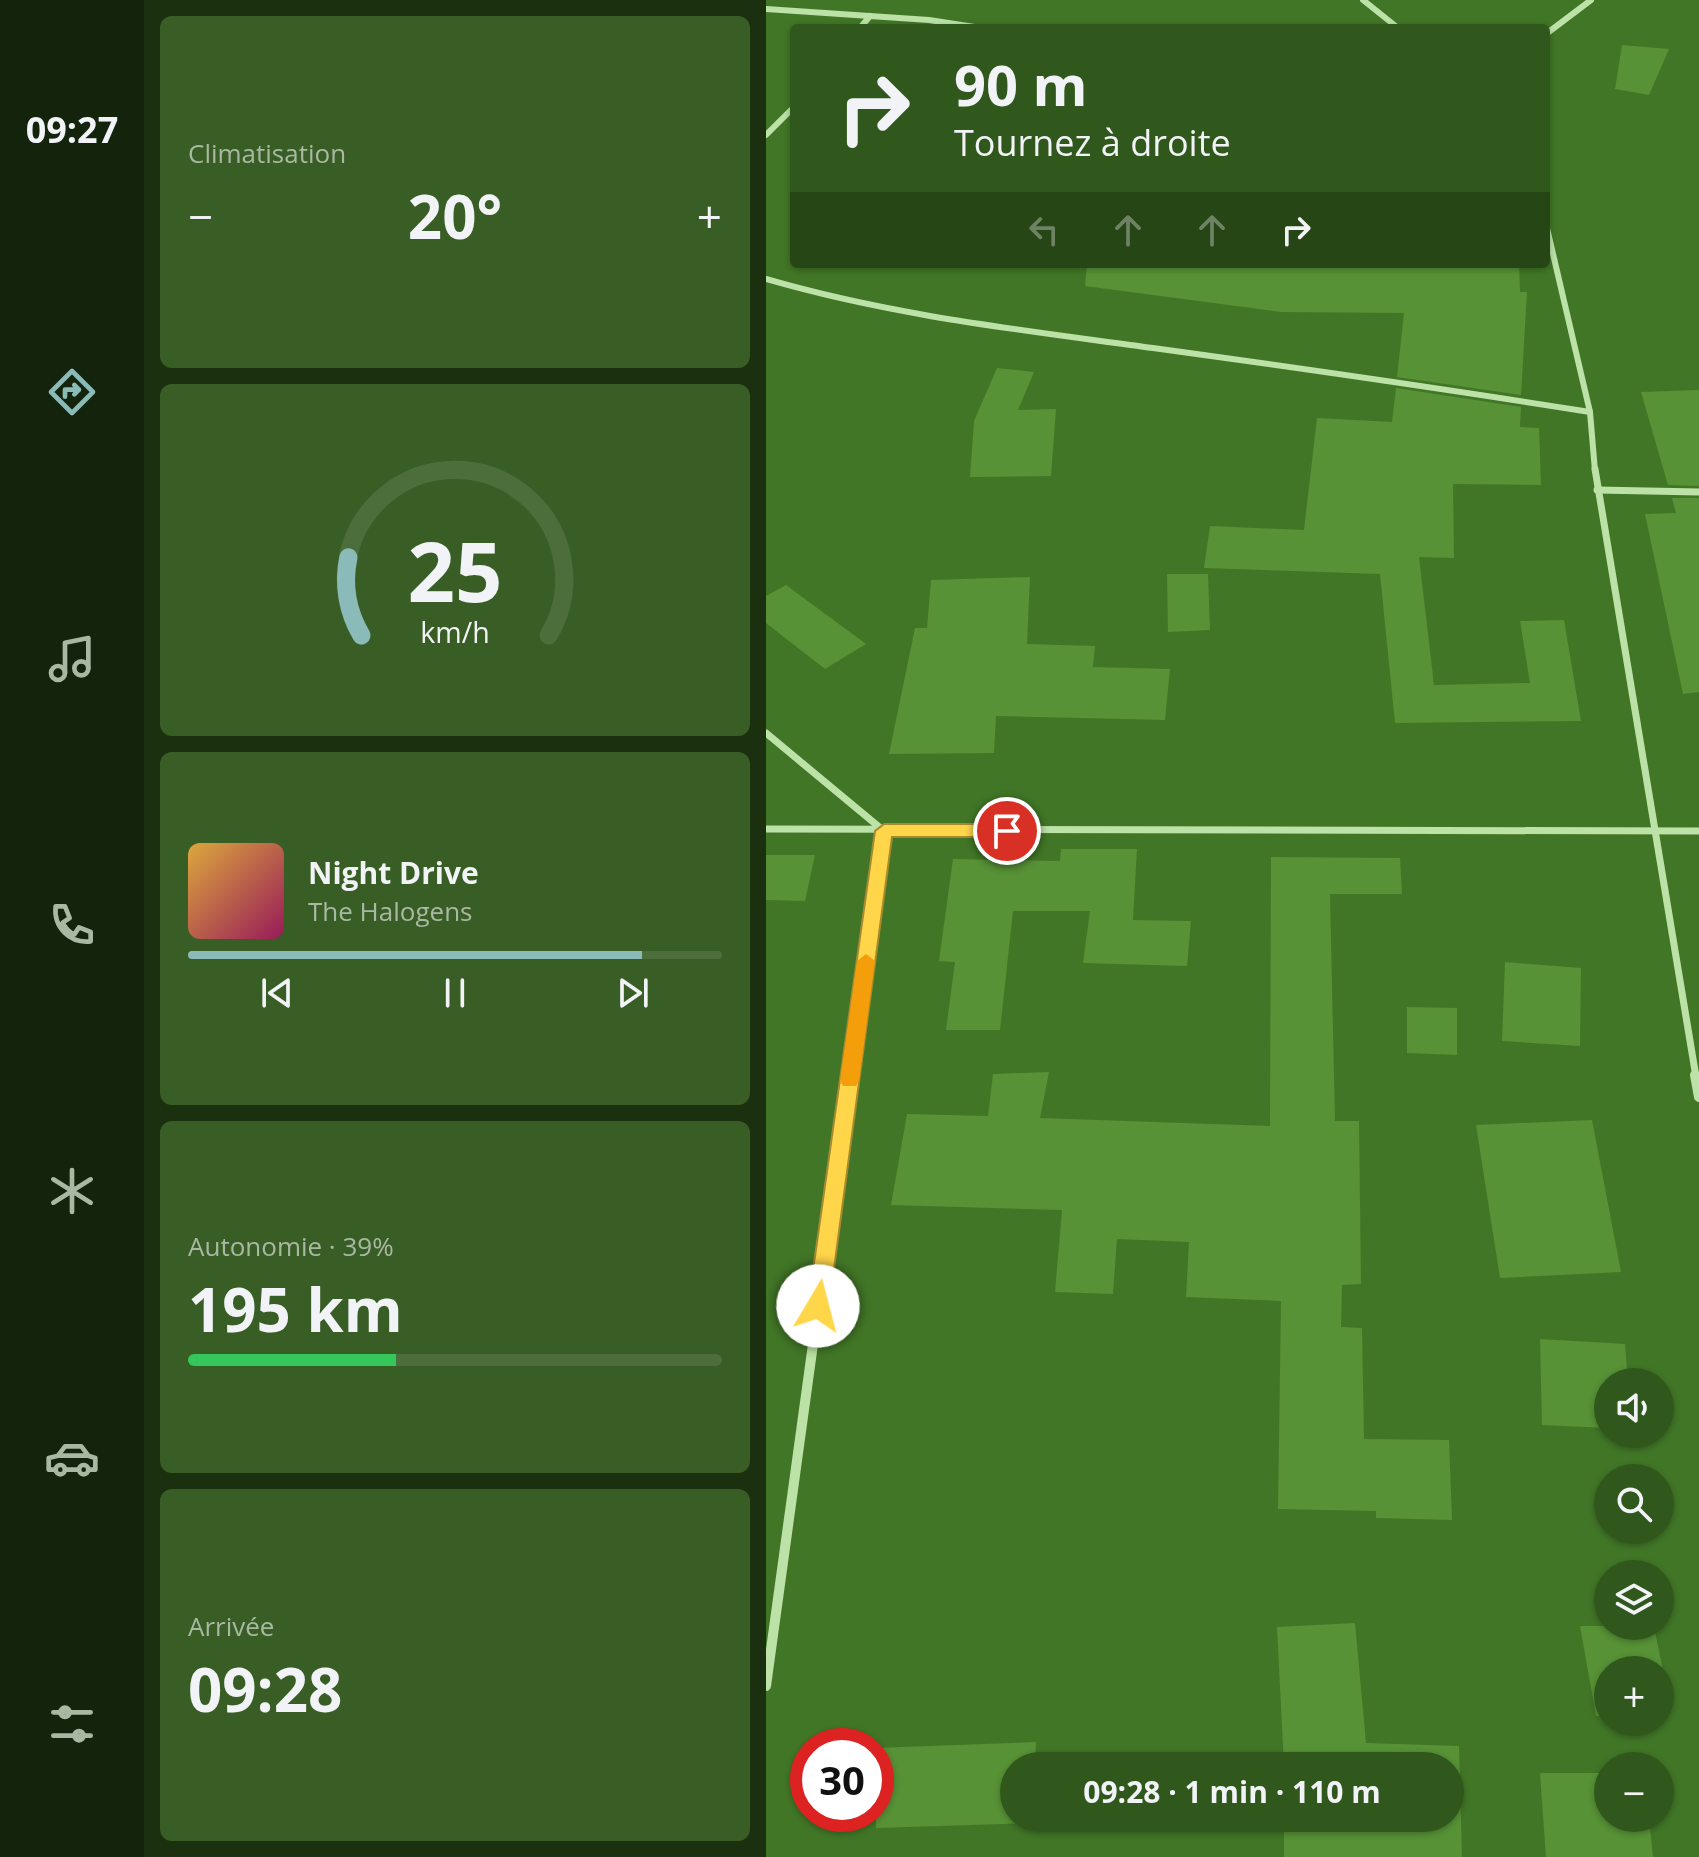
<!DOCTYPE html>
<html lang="fr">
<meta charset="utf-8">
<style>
:root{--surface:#31581c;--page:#395e25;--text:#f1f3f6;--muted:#a8b8a3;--line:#4c6e3b;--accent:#8bbbb9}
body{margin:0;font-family:"Open Sans",sans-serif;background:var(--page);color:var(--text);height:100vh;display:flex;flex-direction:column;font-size:30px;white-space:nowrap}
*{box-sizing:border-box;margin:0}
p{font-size:26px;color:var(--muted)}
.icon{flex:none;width:44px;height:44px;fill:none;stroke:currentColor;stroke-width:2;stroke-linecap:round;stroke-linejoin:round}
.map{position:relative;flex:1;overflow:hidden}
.sheet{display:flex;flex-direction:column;gap:16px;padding:16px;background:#1b300f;width:622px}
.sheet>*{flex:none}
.guide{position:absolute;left:24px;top:24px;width:760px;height:244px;border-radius:8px;box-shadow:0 2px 6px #0004;background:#31581c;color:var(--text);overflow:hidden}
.controls{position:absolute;left:828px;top:1368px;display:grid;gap:16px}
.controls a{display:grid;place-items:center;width:80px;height:80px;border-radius:50%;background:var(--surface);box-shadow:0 2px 6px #0004;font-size:40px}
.speed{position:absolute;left:24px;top:1728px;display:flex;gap:16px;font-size:40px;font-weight:700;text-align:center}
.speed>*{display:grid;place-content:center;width:104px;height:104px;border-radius:50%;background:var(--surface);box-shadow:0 2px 6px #0004;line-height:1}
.speed .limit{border:12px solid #d22;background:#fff;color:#111}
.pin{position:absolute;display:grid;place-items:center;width:68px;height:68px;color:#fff;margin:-34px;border:4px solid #fff;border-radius:50%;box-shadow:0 2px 8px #0007}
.me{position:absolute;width:88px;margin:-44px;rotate:8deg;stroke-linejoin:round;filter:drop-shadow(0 0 6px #0008)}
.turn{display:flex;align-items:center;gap:28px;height:168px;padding:0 32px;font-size:36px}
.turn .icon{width:104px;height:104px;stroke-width:2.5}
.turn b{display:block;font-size:56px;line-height:68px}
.lanes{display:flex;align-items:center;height:76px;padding:0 32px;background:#0003;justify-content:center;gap:40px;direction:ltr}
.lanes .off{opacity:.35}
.big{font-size:60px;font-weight:700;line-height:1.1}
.sheet .tile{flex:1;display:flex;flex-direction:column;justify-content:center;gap:12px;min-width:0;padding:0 28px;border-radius:12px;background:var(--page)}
.sheet .dial{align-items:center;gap:0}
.dial svg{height:208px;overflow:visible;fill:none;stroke:var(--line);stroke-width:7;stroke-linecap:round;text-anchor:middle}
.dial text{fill:var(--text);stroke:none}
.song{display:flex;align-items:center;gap:24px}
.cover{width:96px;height:96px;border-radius:12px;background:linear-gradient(135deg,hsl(40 70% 55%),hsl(330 70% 35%))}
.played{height:8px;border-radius:4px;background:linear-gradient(90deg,var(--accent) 85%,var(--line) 85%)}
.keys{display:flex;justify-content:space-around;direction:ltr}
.heat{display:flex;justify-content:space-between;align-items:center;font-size:44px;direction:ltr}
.charge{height:12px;border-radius:6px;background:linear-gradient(90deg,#34c759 39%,var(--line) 0)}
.trip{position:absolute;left:234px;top:1752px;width:464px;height:80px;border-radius:40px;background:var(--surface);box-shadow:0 2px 6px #0004;font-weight:700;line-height:80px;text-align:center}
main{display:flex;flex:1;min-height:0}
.dock{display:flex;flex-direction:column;width:144px;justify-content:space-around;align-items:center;background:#14230b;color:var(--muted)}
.dock .icon{width:56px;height:56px}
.dock .on{color:var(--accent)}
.dock b{font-size:36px;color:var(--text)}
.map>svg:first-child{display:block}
.building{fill:#579236}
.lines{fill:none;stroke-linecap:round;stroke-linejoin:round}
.street-far2{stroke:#bce2a7;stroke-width:6}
.street-far1{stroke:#bce2a7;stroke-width:7}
.street{stroke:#bce2a7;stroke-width:10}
.route{fill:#ffd54a;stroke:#a68a30;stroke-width:2}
.slow{fill:#f59e0b}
</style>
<main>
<nav class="dock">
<b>09:27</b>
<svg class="icon on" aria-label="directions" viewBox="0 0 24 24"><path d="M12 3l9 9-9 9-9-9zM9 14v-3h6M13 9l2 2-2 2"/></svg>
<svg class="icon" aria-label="music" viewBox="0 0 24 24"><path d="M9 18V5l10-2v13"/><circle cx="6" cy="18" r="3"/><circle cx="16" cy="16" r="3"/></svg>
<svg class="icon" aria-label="phone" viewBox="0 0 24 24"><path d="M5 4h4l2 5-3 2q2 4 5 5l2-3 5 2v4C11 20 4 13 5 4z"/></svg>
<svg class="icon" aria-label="climate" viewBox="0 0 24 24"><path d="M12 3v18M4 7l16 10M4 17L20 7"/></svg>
<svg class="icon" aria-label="car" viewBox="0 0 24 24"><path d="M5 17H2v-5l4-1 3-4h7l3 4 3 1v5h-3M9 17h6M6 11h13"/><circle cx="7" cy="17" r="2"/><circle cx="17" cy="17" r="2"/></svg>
<svg class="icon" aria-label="filters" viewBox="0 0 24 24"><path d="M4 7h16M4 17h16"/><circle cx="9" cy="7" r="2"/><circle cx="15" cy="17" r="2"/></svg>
</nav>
<section class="sheet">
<div class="tile"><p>Climatisation</p>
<div class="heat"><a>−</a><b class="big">20°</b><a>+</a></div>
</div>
<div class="tile dial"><svg viewBox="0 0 100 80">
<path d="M14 69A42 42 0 1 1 86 69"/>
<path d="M14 69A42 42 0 0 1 9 39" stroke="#8bbbb9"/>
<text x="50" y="56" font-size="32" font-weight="700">25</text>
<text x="50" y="72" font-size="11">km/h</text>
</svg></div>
<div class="tile">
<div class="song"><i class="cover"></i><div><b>Night Drive</b><p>The Halogens</p></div></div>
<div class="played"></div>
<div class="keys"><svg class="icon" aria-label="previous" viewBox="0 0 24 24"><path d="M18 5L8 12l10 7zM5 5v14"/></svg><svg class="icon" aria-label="pause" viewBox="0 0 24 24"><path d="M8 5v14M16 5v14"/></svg><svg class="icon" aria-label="next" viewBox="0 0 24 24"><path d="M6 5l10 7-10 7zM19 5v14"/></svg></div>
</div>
<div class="tile"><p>Autonomie · 39%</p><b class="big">195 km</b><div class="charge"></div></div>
<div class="tile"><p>Arrivée</p><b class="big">09:28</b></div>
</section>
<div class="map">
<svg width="933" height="1857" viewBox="0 0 933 1857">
<rect width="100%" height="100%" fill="#417626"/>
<!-- building -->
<g class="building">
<path d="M856 45 903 49 883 95 849 89Z"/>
<path d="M321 264H753L754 292H761L755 395 631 377 638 313 515 312 319 286Z"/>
<path d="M231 368 268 372 252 410 290 409 285 476 204 477 208 421Z"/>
<path d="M630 388 755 407 754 427 773 428 775 485 687 484 688 558 653 557 668 685 764 683 754 621 798 620 815 721 629 723 614 574 438 568 444 526 538 530 551 418 626 422Z"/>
<path d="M933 390V486L902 485 875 392Z"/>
<path d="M906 498H933V692L917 694 879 514 910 513Z"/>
<path d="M401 574H442L444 630 402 632Z"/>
<path d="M264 577 261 644 329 646 327 667 404 669 399 720 230 716 228 753 123 754 149 628H161L165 580Z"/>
<path d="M20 585 100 644 59 669 0 623V596Z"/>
<path d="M295 849H371L367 920 425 921 421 966 317 963 324 911H247L234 1030H180L189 962 173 961 187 859 294 861Z"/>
<path d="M0 855H49L39 901 0 900Z"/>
<path d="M505 857 634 858 636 894H564L569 1121H593L595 1284 576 1285 575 1327 596 1328 598 1439 683 1440 686 1520 610 1518V1511L512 1509 515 1301 420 1297 423 1242 351 1239 347 1294 289 1292 296 1210 125 1205 141 1114 222 1116 227 1074 283 1072 274 1118 504 1126Z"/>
<path d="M739 962 815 968 814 1046 736 1041Z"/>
<path d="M641 1007 691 1008V1055L641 1053Z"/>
<path d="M826 1120 855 1272 734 1278 710 1125Z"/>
<path d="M774 1339 859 1344 862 1382H842V1428L776 1425Z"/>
<path d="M589 1623 600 1743 693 1746 696 1857H518V1818H684V1766H518L511 1627Z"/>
<path d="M814 1626H888L905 1711 894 1712V1670H842V1716H830Z"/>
<path d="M270 1742 269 1766H248V1818H267V1823L110 1828V1748Z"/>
<path d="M774 1773H842V1818H883L887 1857H780Z"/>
</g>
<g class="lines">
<!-- street-far2 -->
<g class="street-far2">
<path d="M597 0 632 28"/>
<path d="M0 9 163 20 215 28"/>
<path d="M94 28 104 16"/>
<path d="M780 34 825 0"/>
<path d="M0 135 28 107"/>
<path d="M780 224 824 412 829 471"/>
<path d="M0 279C127 316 256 330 387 348 533 368 679 389 824 412"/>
</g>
<!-- street-far1 -->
<g class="street-far1">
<path d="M829 469 930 1077"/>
<path d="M831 490 933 492"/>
<path d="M0 733 118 831 84 1077"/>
<path d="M0 829 933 831"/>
</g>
<!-- street -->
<g class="street">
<path d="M929 1075 933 1097"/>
<path d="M0 1686 84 1075"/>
</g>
</g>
<!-- route -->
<path class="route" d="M118 824H241L250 831 241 837H126L63 1306 60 1312 52 1315 45 1312 42 1306 109 831Z"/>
<!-- slow -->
<path class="slow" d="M100 954 109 961 93 1081 90 1086H77L74 1081 91 961Z"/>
</svg>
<div class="controls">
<a><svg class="icon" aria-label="sound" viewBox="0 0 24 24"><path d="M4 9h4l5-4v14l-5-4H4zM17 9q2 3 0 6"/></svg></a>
<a><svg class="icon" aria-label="search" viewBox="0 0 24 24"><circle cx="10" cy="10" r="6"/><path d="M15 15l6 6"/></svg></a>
<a><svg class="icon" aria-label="layers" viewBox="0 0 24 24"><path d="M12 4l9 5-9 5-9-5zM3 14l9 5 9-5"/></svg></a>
<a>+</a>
<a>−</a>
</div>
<div class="speed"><div class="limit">30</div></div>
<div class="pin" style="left:241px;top:831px;background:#d93025"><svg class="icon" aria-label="arrive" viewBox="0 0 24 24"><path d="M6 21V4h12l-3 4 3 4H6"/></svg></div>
<svg class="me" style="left:52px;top:1306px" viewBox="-20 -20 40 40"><circle r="19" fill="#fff"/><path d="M0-13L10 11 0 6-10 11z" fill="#ffd54a"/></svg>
<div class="trip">09:28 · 1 min · 110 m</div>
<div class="guide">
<div class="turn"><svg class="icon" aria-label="right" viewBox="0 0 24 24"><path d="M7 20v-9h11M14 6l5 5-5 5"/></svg><div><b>90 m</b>Tournez à droite</div></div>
<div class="lanes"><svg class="icon off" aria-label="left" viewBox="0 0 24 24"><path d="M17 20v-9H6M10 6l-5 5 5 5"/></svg><svg class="icon off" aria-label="ahead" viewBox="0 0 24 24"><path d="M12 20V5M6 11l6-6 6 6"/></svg><svg class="icon off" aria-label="ahead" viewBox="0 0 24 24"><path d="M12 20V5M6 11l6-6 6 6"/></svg><svg class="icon" aria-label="right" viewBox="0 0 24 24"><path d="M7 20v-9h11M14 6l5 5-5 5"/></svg></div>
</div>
</div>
</main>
